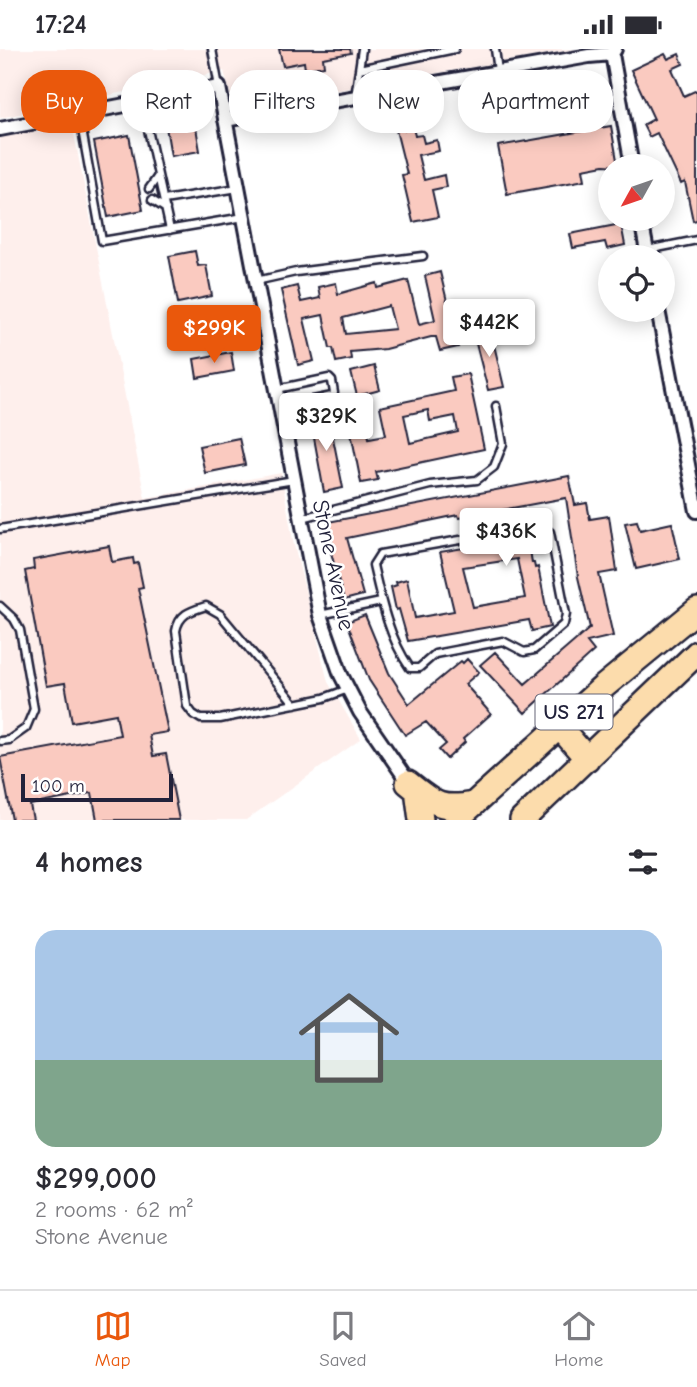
<!DOCTYPE html>
<meta charset="utf-8">
<style>
body{margin:0;font-family:"Comic Neue",sans-serif;background:#f2f2f3;color:#2b2b33;height:100vh;display:flex;flex-direction:column;font-size:26px;white-space:nowrap}
*{box-sizing:border-box;margin:0}
p{font-size:23px;color:#7c7c81}
.icon{flex:none;width:38px;height:38px;fill:none;stroke:currentColor;stroke-width:2;stroke-linecap:round;stroke-linejoin:round}
.map{position:relative;height:771px;overflow:hidden}
.panel{display:flex;flex-direction:column;background:#fff;flex:1}
.panel>*{flex:none}
.banner{position:absolute;left:21px;top:21px;width:656px;height:63px;display:flex;gap:14px}
.needle{width:46px;rotate:230deg}
.controls{position:absolute;left:598px;top:105px;display:grid;gap:14px}
.controls a{display:grid;place-items:center;width:77px;height:77px;border-radius:50%;background:#fff;box-shadow:0 4px 18px #0003;font-size:35px}
.scale{position:absolute;left:21px;bottom:18px;width:152px;box-sizing:border-box;padding-left:7px;border:4px solid #22223b;border-top:0;font-size:19px;line-height:24px;white-space:nowrap;color:#22223b;-webkit-text-stroke:5px #fff;paint-order:stroke}
.price{position:absolute;translate:-50% -60px;padding:0 16px;border-radius:7px;background:#fff;color:#222;font-size:23px;line-height:46px;filter:drop-shadow(0 2px 4px #0008)}
.price::after{content:'';position:absolute;left:50%;top:42px;width:21px;height:16px;margin-left:-10px;background:inherit;clip-path:polygon(0 0,100% 0,50% 100%)}
.price.active{background:#ea580c;color:#fff}
ul{padding:0;list-style:none}
li{display:grid;align-content:center;gap:14px;height:371px;padding:0 35px}
li span{display:grid;place-items:center;height:217px;border-radius:21px;color:#555}
li>.icon{margin-inline-start:auto}
span .icon{width:126px;height:126px;fill:#fffc;stroke-width:1}
li b{font-size:30px}
h2{display:flex;justify-content:space-between;align-items:center;height:84px;padding:0 35px;font-size:30px}
.pill{padding:0 24px;border-radius:28px;background:#fff;box-shadow:0 4px 18px #0003;font-size:24px;line-height:63px}
.pill.active{background:#ea580c;color:#fff}
.status{display:flex;justify-content:space-between;align-items:center;height:49px;padding:0 35px;background:#fff;direction:ltr}
.status svg{height:19px;fill:currentColor}
.menu{display:flex;justify-content:space-around;align-items:center;height:98px;border-top:2px solid #e1e1e2;background:#fff;font-size:19px;color:#7c7c81}
.menu a{display:grid;justify-items:center;gap:4px}
.menu .active{color:#ea580c}
.map>svg:first-child{display:block}
.built{fill:#feefec}
.building{fill:#facac0;stroke:#22223b;stroke-width:2;fill-rule:evenodd}
.lines{fill:none;stroke-linecap:round;stroke-linejoin:round}
.lane-casing{stroke:#22223b;stroke-width:11}
.street-casing{stroke:#22223b;stroke-width:18}
.highway-casing{stroke:#22223b;stroke-width:28}
.lane{stroke:#fff;stroke-width:6}
.street{stroke:#fff;stroke-width:12}
.highway{stroke:#fcdcac;stroke-width:23}
.labels{text-anchor:middle;stroke-width:5;stroke-linejoin:round;paint-order:stroke}
.shield{fill:#fff;stroke:#646476;stroke-width:2}
.shield-label{font-size:21px;font-weight:bold;fill:#22223b}
.street-label{font-size:23px;fill:#22223b;stroke:#fff}
</style>
<div class="status"><b>17:24</b><svg viewBox="0 0 49 12"><path d="M0 12V9h3v3zM5 12V6h3v6zM10 12V3h3v9zM15 12V0h3v12zM26 1h20v11H26zM47 4h2v5h-2z"/></svg></div>
<div class="map">
<svg width="697" height="771" viewBox="0 0 697 771">
<rect width="100%" height="100%" fill="#fff"/>
<filter id="ink" filterUnits="userSpaceOnUse"><feTurbulence type="fractalNoise" baseFrequency=".0143" numOctaves="2"/><feDisplacementMap in="SourceGraphic" scale="14" xChannelSelector="R" yChannelSelector="G"/><feConvolveMatrix kernelMatrix="1 2 1 2 8 2 1 2 1" color-interpolation-filters="sRGB"/></filter>
<g filter="url(#ink)">
<path class="built" d="M0,0H577L234,59L224,22L0,69Z
M72,75L145,449L281,424L293,492L328,633L361,690L246,771H0V89Z"/>
<path class="building" d="M279,0H350L351,4L323,9L324,17L305,20L304,13L283,17Z
M665,5L668,10L679,5L683,15L672,20L684,47L697,41V171L693,172L685,133L681,135L657,84L649,88L643,76L654,70L631,21Z
M193,61L200,102L171,107L164,66Z
M404,75L405,81L413,79L415,87L422,86L424,94L437,91L439,102L418,106L424,131L444,126L446,138L432,141L438,168L413,173L402,126L407,125L395,77Z
M611,77L618,117L604,116L583,120L585,131L507,145L498,97Z
M129,86L143,161L108,168L94,93Z
M621,175L625,196L607,200L605,193L573,199L570,185Z
M195,202L198,217L206,216L212,247L178,254L169,207Z
M440,223L458,298L440,302L436,288H431L385,300L350,303L351,310L336,313L333,299H330L323,266L304,270L314,312L298,316L281,241L297,237L301,253L320,249L318,238L336,234L338,245L377,234L378,239L408,231L419,275L435,271L425,227ZM389,257L395,280L346,285L343,269Z
M490,279L504,338L488,341L473,283Z
M231,303L234,322L197,329L194,310Z
M374,317L380,341L357,347L351,323Z
M468,325L484,400L376,423L378,431L361,434L346,358L362,355L369,389L386,386L380,358L454,342L451,328ZM428,361L430,372L455,367L458,383L410,394L404,366Z
M328,364L343,439L324,443L310,367Z
M239,389L245,416L205,424L199,397Z
M569,427L575,456L587,454L590,470L609,467L617,522L599,525L613,587L587,593L594,602L525,664L480,616L495,603L525,635L590,579L578,528L566,449L459,469L458,466L347,489L363,546L344,551L330,500L333,499L328,473Z
M637,472L640,481L672,474L680,510L636,520L625,474Z
M528,488L532,514H534L535,519L538,518L550,578L532,582L529,571L408,592L399,560L396,561L391,538L397,536L396,533L407,530L415,569L454,562L440,503ZM517,510L525,549L473,558L463,518Z
M109,497L112,513L133,509L134,515L138,514L143,538L138,539L168,683L149,686L153,707L166,705L179,771H97L92,744L30,756L33,771H12L0,708L120,686L116,665L72,673L65,634L46,637L25,522L34,520L33,511Z
M365,566L389,624L409,655L461,612L463,614L467,610L479,623L465,635L491,665L463,690L465,693L447,710L439,701L446,695L426,673L405,686L369,631L347,573Z"/>
<g class="lines">
<g class="lane-casing">
<path id="lane" d="M212,0L219,38
M495,0L498,22
M359,20L455,0
M355,48L362,0
M142,53L170,181
M79,64L102,192L244,168
M149,140L158,127
M152,151L166,160
M164,151L238,139
M647,201L697,191
M256,232L296,223L423,207
M277,340L329,329L332,332L334,344L332,347L280,358
M302,469L430,436L477,431L494,418L503,395L496,357
M540,477L550,483L566,565L564,575L534,601L524,603L503,592L435,605L419,619H410C389,589 381,551 373,516L380,505Z
M0,480L294,431
M0,557L14,570L20,581L34,660L26,679L9,691L0,692
M320,566L381,553
M295,655L220,565L206,557C190,562 179,565 176,582L187,657L193,665L201,670H220L324,649L348,640"/>
</g>
<g class="street-casing">
<path id="street" d="M615,0L612,5L632,117
M225,71L589,7L612,5
M0,80L219,38L320,566L341,626L360,663L411,737
M641,170L648,208
M658,261L697,462"/>
</g>
<g class="highway-casing">
<path id="highway" d="M559,677L587,710
M408,734C435,755 439,761 474,755
M418,748L421,771
M456,771L602,639L697,561
M522,771L697,604"/>
</g>
<use href="#lane" class="lane"/>
<use href="#street" class="street"/>
<use href="#highway" class="highway"/>
</g>
</g>
<g class="labels">
<rect class="shield" x="535.5" y="645.5" width="77" height="35" rx="5"/>
<g class="shield-label">
<text x="574" y="670">US 271</text>
</g>
<g class="street-label">
<text transform="translate(334 516) rotate(78)" y="8">Stone Avenue</text>
</g>
</g>
</svg>
<div class="controls">
<a><svg class="needle" viewBox="-14 -14 28 28"><path d="M0-13l5 13h-10z" fill="#e53935"/><path d="M0 13l5-13h-10z" fill="#7c7c81"/></svg></a>
<a><svg class="icon" aria-label="locate" viewBox="0 0 24 24"><circle cx="12" cy="12" r="6"/><path d="M12 2v4M12 18v4M2 12h4M18 12h4"/></svg></a>
</div>
<div class="scale">100 m</div>
<b class="price" style="left:489px;top:310px">$442K</b>
<b class="price active" style="left:214px;top:316px">$299K</b>
<b class="price" style="left:326px;top:404px">$329K</b>
<b class="price" style="left:506px;top:519px">$436K</b>
<div class="banner">
<a class="pill active">Buy</a>
<a class="pill">Rent</a>
<a class="pill">Filters</a>
<a class="pill">New</a>
<a class="pill">Apartment</a>
</div>
</div>
<section class="panel">
<h2>4 homes<svg class="icon" aria-label="filters" viewBox="0 0 24 24"><path d="M4 7h16M4 17h16"/><circle cx="9" cy="7" r="2"/><circle cx="15" cy="17" r="2"/></svg></h2>
<ul>
<li><span style="background:linear-gradient(#a9c7e8 60%,#7fa58c 0)"><svg class="icon" aria-label="home" viewBox="0 0 24 24"><path d="M3 11l9-7 9 7M6 9v11h12V9"/></svg></span><div><b>$299,000</b><p>2 rooms · 62 m²</p><p>Stone Avenue</p></div></li>
</ul>
</section>
<nav class="menu">
<a class="active"><svg class="icon" aria-label="map" viewBox="0 0 24 24"><path d="M3 6l6-2 6 2 6-2v14l-6 2-6-2-6 2zM9 4v14M15 6v14"/></svg>Map</a>
<a><svg class="icon" aria-label="saved" viewBox="0 0 24 24"><path d="M7 4h10v16l-5-4-5 4z"/></svg>Saved</a>
<a><svg class="icon" aria-label="home" viewBox="0 0 24 24"><path d="M3 11l9-7 9 7M6 9v11h12V9"/></svg>Home</a>
</nav>
